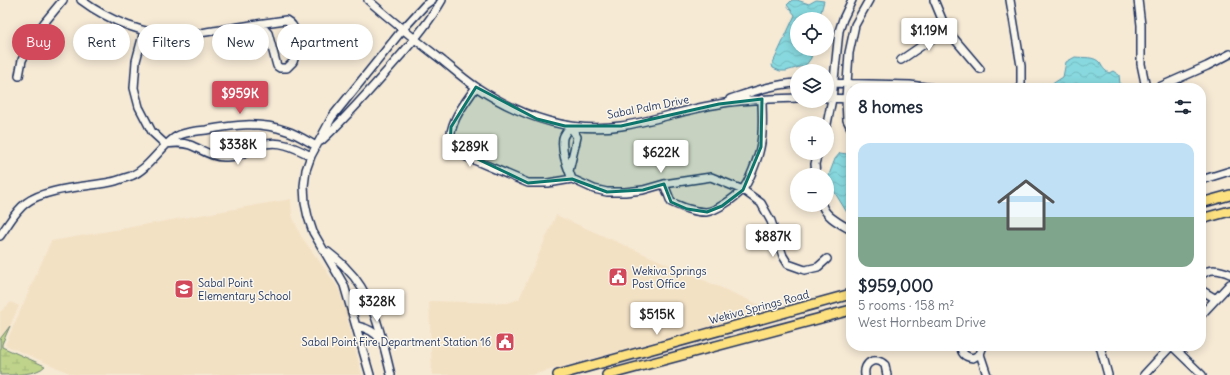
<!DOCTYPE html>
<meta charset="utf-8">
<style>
body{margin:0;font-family:Delius,sans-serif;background:#f2f2f3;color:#1f2937;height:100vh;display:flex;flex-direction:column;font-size:15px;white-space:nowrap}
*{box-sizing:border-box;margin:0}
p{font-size:13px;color:#747a83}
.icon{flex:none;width:22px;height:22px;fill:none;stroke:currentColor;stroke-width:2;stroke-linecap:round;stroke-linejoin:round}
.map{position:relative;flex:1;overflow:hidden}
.drawer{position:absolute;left:846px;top:83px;width:360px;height:268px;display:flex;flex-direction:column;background:#fff;border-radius:16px;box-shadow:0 2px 10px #0003}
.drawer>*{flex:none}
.hud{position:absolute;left:12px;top:24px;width:380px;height:36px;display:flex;gap:8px}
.tools{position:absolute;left:790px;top:12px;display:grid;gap:8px}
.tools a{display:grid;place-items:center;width:44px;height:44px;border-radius:50%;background:#fff;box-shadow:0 2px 10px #0003;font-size:20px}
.price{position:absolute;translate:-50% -34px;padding:0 9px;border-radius:4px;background:#fff;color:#222;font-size:13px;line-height:26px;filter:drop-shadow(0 1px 2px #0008)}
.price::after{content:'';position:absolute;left:50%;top:24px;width:12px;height:9px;margin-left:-6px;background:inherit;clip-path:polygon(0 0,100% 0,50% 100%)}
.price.selected{background:#d1495b;color:#fff}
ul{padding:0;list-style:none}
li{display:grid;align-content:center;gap:8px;height:212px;padding:0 12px}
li+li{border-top:1px solid #e0e1e3}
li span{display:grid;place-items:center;height:124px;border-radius:12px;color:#555}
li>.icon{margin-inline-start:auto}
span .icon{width:72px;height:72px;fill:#fffc;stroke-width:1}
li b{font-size:17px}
h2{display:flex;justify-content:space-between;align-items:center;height:48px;padding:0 12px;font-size:17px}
.pill{padding:0 14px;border-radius:18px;background:#fff;box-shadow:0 2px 10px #0003;font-size:14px;line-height:36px}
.pill.selected{background:#d1495b;color:#fff}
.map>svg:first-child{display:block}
.built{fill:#f3e1c4}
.wetland{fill:url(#wetland-marsh);stroke:#6d8274}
.water{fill:url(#water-waves);stroke:#5c95ab}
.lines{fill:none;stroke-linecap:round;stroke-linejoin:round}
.minor-casing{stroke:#1b2f5e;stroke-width:10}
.major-casing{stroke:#1b2f5e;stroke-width:12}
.minor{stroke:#fbf7ec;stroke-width:7}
.major{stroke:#fde080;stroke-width:9}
.marked{fill:#0f766e;fill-opacity:0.2;stroke:#0f766e;stroke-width:3;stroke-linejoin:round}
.labels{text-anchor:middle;stroke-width:3;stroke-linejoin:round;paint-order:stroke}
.street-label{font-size:11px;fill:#1b2f5e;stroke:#fbf7ec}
.poi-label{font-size:11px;fill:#1b2f5e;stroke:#fbf7ec;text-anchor:start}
</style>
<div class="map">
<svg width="1230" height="375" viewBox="0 0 1230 375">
<defs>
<pattern id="wetland-marsh" width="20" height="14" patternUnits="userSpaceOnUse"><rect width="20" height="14" fill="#bfd48a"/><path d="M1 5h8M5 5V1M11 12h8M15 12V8" fill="none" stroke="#a4b67a"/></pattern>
<pattern id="water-waves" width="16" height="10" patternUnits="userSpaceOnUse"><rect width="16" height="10" fill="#88d9df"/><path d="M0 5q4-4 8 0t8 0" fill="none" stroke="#75bbc2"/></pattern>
</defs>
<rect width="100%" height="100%" fill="#f6ead5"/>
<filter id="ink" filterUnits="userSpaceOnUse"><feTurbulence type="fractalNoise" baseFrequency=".025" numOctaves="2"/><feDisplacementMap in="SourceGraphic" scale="8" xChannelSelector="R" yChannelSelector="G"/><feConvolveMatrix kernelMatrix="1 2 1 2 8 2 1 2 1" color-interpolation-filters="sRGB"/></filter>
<g filter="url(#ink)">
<path class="built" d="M291,199L292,215L301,236L335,283L342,295L362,375H74L5,345L51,241Z
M556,215L772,310L532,375H432L429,301L507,303L519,299Z
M11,302L19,306L10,326L0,339V312Z"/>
<path class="wetland" d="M10,326L2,344V347L45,366C37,375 13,375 0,375V339Z"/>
<path class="water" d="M792,0H797L809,4L816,0L824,1L819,19H797V49H813L811,58L806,65L786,71H780L773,68L772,65L795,15L787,5Z
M1075,57C1083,58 1095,56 1100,63C1103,68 1104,70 1109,73L1113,71L1119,75L1120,84L1116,88H1050L1049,86L1063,77L1066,62Z
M840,153L847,154L851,157V219L827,180L835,159Z"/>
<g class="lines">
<g class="minor-casing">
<path id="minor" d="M81,0C109,21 145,35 180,36C191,36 203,32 213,31C238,27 262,23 286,20C301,28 295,45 294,59L293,62L287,68H280L277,66L268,33L260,24
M368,0C392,21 417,41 443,61C454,70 464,79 476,87C520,116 568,134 621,126C654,121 686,109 719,104C744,99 771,99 797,98
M934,0L946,29L980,69
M1010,0L1021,66V88
M1138,0L1141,25V64L1146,88
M144,31L136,61L134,88L139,107L152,132L165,144
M901,60L946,29
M19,76L22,60L34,38L44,23L63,0
M827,83L910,85L933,88
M476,87C463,106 449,121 450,146L467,157L528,183H548L572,179
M1157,88L1207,66L1230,54
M827,98L851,99
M730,99C752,92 774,84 797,83
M827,124L832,99L839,31L843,19L852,0
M851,128L847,120L846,99L849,53L855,25L869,0
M321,141C347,117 370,90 393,64C411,44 429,23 442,0
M165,144C174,143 181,142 190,145C201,149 211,157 224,157C238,158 247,151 259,146C278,139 294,147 311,156
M569,171L577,137L570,126C568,130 564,134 563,138C561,152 567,166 572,179
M816,175L815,164L818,153
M572,179L594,189L607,192H625L643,190L664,184L711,177L743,190L761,203L771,221L783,256L788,264L805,270L818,267L827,259
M1201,180L1230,171
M664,184L671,202C682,207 693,212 706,212C716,211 735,198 742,190C749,183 758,158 760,148C764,132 762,115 762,99
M822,205C826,217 841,224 851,230
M0,236C8,225 15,211 26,203C45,188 87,187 111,182C117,181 124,178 131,176C148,169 159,149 174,138C182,132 196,131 206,130C233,125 259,121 287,131C297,134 307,141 316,146
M328,252C334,257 341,262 346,268C374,295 382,339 391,375
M1201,276C1208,267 1221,270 1230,274
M1201,290L1216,299
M1201,315L1230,284
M357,326C367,328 374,331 380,339
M961,346C961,353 965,357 973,358L980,354L983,346
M1100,346L1108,375
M1172,346L1202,375
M980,354L987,375
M370,375L344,285L313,232L308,217L305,203L304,186L306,170L311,156L332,117L403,29L425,5L432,0
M865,375C863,362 876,356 885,365L887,375
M1144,375L1171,346"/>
</g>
<g class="major-casing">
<path id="major" d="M1201,203L1230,195
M1201,219L1230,211
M558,375L851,294
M607,375L851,310"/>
</g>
<use href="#minor" class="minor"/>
<use href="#major" class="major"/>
</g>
</g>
<path class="marked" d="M476,87L537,119L565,126H621L719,104L762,99L761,147L743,190L722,206L707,212L687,209L671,202L664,184L643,190L607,192L572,179L528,183L450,146L451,127Z"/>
<defs>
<g id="civic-square" transform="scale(1)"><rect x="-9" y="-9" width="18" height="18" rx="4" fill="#d1495b" stroke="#fbf7ec"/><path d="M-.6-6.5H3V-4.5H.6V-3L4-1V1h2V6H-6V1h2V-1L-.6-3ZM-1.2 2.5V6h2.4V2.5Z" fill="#fff"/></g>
<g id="school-square" transform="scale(1)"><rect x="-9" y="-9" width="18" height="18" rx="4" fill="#d1495b" stroke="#fbf7ec"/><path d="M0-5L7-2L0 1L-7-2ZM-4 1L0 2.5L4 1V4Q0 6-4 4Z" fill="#fff"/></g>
</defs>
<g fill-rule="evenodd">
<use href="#civic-square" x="618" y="277"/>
<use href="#school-square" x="184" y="289"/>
<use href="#civic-square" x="505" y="342"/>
</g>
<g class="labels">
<g class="street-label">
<text transform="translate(648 107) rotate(-11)" y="4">Sabal Palm Drive</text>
<text transform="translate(759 307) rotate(-15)" y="4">Wekiva Springs Road</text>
</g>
<g class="poi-label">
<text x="632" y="275">Wekiva Springs<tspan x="632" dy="13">Post Office</tspan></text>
<text x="198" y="287">Sabal Point<tspan x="198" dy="13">Elementary School</tspan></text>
<text x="491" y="346" text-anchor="end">Sabal Point Fire Department Station 16</text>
</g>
</g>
</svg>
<div class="tools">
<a><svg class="icon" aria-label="locate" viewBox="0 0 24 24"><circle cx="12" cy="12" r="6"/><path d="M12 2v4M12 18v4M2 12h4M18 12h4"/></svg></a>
<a><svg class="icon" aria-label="layers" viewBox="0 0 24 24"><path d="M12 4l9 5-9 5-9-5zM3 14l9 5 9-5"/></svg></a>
<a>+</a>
<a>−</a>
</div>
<b class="price" style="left:929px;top:52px">$1.19M</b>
<b class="price selected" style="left:240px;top:115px">$959K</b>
<b class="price" style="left:238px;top:166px">$338K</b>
<b class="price" style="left:470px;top:168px">$289K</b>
<b class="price" style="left:661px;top:174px">$622K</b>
<b class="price" style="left:773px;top:258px">$887K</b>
<b class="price" style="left:377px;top:323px">$328K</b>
<b class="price" style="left:657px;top:336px">$515K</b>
<div class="hud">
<a class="pill selected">Buy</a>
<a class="pill">Rent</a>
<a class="pill">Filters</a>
<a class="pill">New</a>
<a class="pill">Apartment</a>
</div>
<section class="drawer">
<h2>8 homes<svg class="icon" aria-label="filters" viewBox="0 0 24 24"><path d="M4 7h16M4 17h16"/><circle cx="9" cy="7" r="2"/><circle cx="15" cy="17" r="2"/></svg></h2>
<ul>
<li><span style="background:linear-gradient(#bfe0f5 60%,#7fa58c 0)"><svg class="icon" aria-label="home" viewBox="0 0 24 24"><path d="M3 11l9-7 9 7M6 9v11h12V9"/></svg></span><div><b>$959,000</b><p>5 rooms · 158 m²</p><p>West Hornbeam Drive</p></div></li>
</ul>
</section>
</div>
